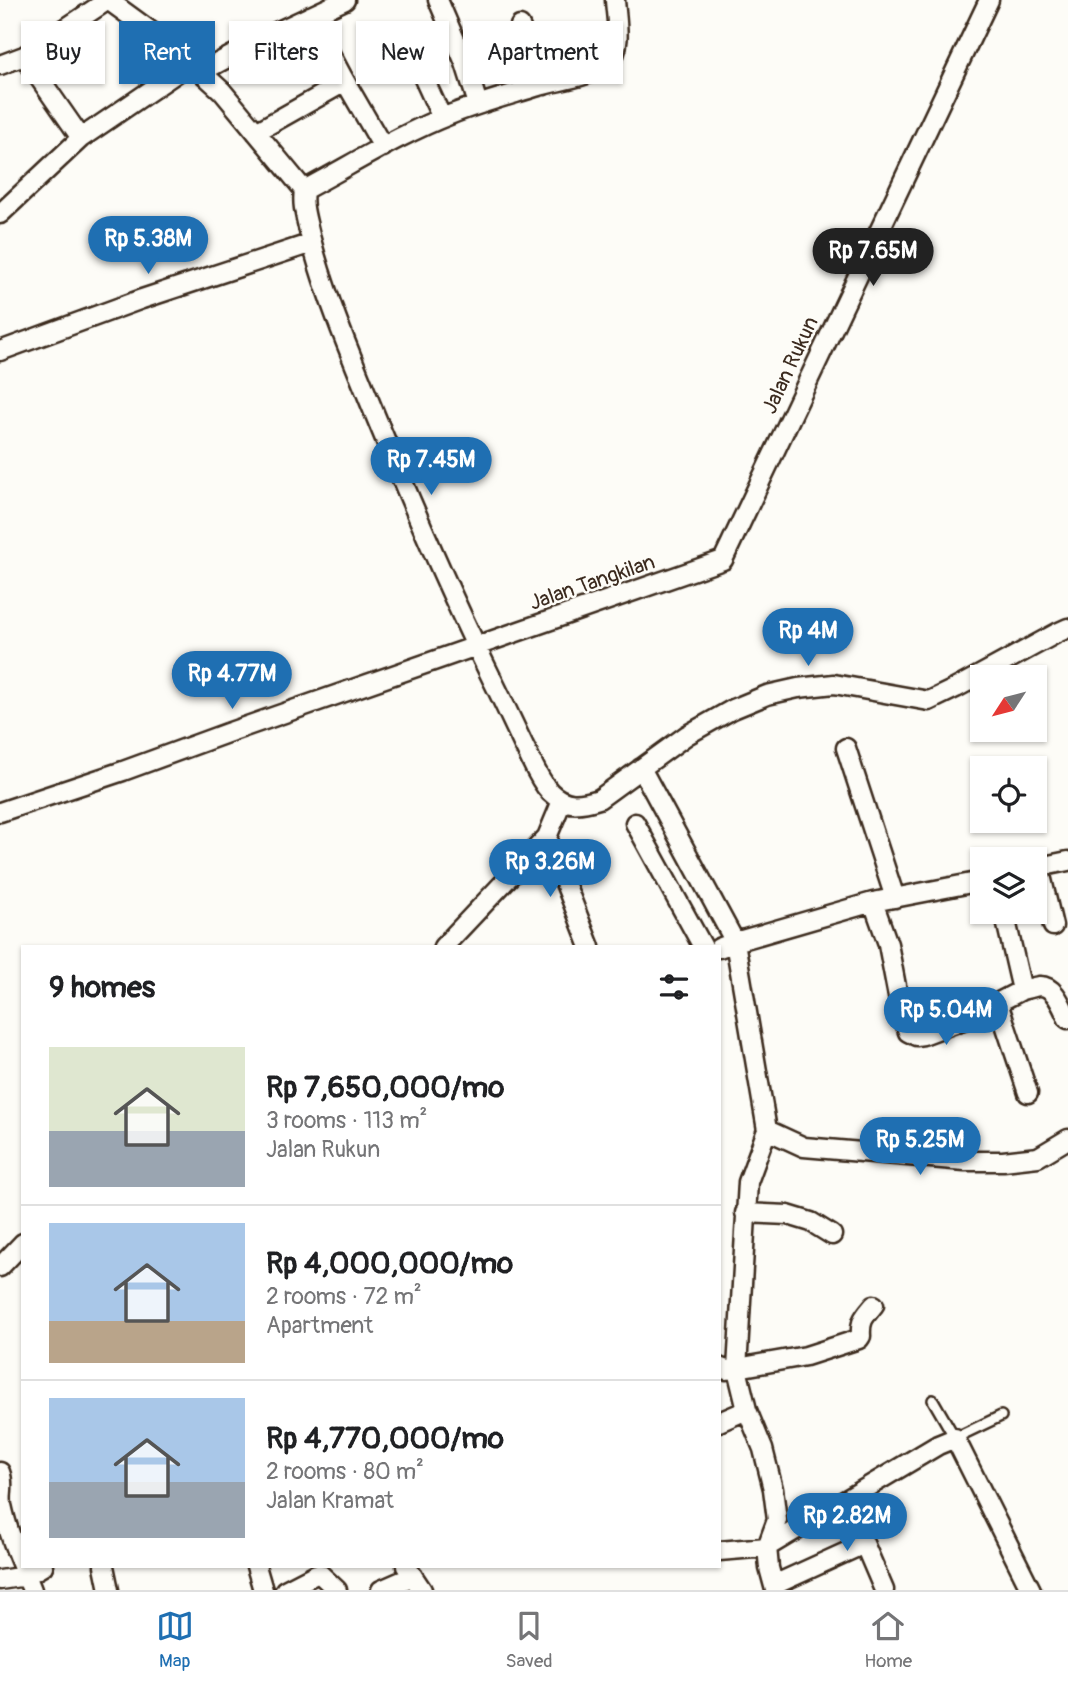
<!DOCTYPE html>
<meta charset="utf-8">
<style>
body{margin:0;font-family:Pangolin,sans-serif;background:#f2f2f2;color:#202124;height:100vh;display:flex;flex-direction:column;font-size:26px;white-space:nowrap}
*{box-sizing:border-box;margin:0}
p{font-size:23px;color:#757577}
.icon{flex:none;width:38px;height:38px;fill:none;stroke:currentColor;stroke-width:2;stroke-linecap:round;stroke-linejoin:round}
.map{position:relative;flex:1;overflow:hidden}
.details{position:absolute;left:21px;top:945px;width:700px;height:623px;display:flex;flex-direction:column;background:#fff;border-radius:0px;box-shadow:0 2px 5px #0004}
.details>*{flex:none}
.banner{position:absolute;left:21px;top:21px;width:700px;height:63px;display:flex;gap:14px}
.needle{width:46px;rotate:234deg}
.tools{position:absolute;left:970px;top:665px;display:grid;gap:14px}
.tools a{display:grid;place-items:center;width:77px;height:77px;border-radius:0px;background:#fff;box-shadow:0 2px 5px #0004;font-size:35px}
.price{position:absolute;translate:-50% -60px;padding:0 16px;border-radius:24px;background:#1f6fb2;color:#fff;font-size:23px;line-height:46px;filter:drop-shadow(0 2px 4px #0008)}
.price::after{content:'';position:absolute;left:50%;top:42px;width:21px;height:16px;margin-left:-10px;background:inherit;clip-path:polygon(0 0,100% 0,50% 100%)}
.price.current{background:#222;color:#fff}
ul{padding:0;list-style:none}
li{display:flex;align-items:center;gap:21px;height:175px;padding:0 28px}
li+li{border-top:2px solid #e0e0e0}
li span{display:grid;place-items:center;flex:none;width:196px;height:140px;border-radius:0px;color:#555}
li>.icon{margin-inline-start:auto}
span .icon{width:84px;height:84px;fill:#fffc;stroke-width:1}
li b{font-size:30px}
h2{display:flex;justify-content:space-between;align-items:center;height:84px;padding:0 28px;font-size:30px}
.pill{padding:0 24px;border-radius:0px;background:#fff;box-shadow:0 2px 5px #0004;font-size:24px;line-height:63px}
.pill.current{background:#1f6fb2;color:#fff}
.tab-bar{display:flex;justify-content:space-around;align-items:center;height:98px;border-top:2px solid #e0e0e0;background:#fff;font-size:19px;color:#757577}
.tab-bar a{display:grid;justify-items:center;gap:4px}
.tab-bar .current{color:#1f6fb2}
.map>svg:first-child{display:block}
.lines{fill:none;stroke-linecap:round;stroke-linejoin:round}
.lane-casing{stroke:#3b2a1e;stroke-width:14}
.street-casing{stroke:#3b2a1e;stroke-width:23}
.lane{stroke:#fdfcf7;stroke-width:9}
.street{stroke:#fdfcf7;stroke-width:18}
.labels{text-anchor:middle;stroke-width:5;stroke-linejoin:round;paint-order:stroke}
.street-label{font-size:21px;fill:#3b2a1e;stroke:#fdfcf7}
</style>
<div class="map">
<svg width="1068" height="1590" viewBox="0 0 1068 1590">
<rect width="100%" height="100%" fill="#fdfcf7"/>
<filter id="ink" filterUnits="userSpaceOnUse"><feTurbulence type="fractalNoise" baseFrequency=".0143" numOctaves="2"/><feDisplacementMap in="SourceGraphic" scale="14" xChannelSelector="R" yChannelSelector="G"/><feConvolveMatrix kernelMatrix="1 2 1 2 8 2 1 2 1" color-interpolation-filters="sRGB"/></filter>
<g filter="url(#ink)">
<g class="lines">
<g class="lane-casing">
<path id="lane" d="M933,1400L955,1438L1001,1416"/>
</g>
<g class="street-casing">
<path id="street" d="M108,0L178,51L222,91L304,190C302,204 305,214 308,227C317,266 331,305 346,343C391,456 438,569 492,679C503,701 513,723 524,746C532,761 538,779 550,792C565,807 580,805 599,799L687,735L733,709L767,695L798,688L834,684L929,701L956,688L1057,633L1068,628
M438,0L465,63L478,104
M520,26L544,85
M24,56L108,0
M0,65L24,56L81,138
M419,68L442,118
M201,72L270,35L345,0
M342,76L383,147
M256,132L336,87L342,81V76L310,16
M304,190C353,164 400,134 452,114C480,103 510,95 539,86C560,80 593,77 609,62C623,49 616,18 615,0
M0,214L81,138L191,63
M0,351L142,299L312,243
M846,748L895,898
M641,768L735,942L767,1130L748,1182L737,1369L747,1410L763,1449L773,1489L777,1520L767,1547L769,1568L775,1590
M0,812L123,771L227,733L723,560L989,0
M635,823L703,947
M547,837L590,947
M1039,867L1053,926
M1034,868L1068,861
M873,902L888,944L900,1007L908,1032L916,1036L923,1035L966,1019L1022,990L1004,912
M443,947L547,837L562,801
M719,948L735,942L873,902L982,881
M1022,990C1027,989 1033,987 1039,986C1055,985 1062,1007 1068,1019
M998,1003L1028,1093
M767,1130L804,1147L965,1161H1003L1038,1157L1068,1139
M745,1213L788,1215L811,1222L832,1235
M0,1267L23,1243
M719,1367L726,1370L806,1356L859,1339L861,1336C860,1320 864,1317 874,1305
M719,1422L747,1410
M0,1472C5,1485 0,1493 2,1505C8,1534 21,1563 32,1590
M846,1501L884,1590
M719,1551L767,1547L938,1445L955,1438L1031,1590
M104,1566L109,1590
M256,1566L263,1590
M406,1566L422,1590
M0,1580L26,1576L43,1566
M774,1585L864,1544
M285,1590L316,1574H320L337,1590
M381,1590L413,1576"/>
</g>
<use href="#lane" class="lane"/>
<use href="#street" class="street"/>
</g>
</g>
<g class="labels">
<g class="street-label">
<text transform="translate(790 365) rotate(-65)" y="7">Jalan Rukun</text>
<text transform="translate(592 582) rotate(-19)" y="7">Jalan Tangkilan</text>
</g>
</g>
</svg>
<div class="tools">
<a><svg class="needle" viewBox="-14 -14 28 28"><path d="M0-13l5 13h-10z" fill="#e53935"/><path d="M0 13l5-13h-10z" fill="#757577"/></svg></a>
<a><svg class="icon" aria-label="locate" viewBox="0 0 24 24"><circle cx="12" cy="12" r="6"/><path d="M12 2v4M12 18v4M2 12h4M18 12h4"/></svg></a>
<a><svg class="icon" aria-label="layers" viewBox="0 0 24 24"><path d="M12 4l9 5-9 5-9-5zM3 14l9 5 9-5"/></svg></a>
</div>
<b class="price" style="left:148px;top:276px">Rp 5.38M</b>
<b class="price current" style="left:873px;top:288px">Rp 7.65M</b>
<b class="price" style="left:431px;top:497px">Rp 7.45M</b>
<b class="price" style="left:808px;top:668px">Rp 4M</b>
<b class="price" style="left:232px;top:711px">Rp 4.77M</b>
<b class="price" style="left:550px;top:899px">Rp 3.26M</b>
<b class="price" style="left:946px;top:1047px">Rp 5.04M</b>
<b class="price" style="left:920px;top:1177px">Rp 5.25M</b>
<b class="price" style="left:847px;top:1553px">Rp 2.82M</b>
<div class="banner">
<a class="pill">Buy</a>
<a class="pill current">Rent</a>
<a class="pill">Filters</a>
<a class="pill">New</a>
<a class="pill">Apartment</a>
</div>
<section class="details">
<h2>9 homes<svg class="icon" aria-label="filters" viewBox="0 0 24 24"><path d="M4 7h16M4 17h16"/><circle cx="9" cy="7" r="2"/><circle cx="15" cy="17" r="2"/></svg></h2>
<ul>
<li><span style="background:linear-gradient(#dfe7d0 60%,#9aa5b1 0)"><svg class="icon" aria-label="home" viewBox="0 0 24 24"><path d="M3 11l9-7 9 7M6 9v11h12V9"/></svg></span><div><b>Rp 7,650,000/mo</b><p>3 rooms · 113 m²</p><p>Jalan Rukun</p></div></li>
<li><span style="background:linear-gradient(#a9c7e8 70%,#b9a48a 0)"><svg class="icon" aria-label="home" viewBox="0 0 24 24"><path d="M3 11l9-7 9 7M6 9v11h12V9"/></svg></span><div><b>Rp 4,000,000/mo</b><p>2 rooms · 72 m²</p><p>Apartment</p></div></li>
<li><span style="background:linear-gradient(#a9c7e8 60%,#9aa5b1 0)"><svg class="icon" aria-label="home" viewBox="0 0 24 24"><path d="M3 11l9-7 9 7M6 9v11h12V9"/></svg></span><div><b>Rp 4,770,000/mo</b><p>2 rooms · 80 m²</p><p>Jalan Kramat</p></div></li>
</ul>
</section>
</div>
<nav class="tab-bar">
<a class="current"><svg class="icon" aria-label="map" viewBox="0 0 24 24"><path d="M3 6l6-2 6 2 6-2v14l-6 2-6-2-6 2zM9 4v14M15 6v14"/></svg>Map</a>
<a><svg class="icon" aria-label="saved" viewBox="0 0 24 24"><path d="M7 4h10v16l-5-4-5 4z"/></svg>Saved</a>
<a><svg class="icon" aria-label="home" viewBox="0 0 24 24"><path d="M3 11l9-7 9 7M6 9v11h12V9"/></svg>Home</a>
</nav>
